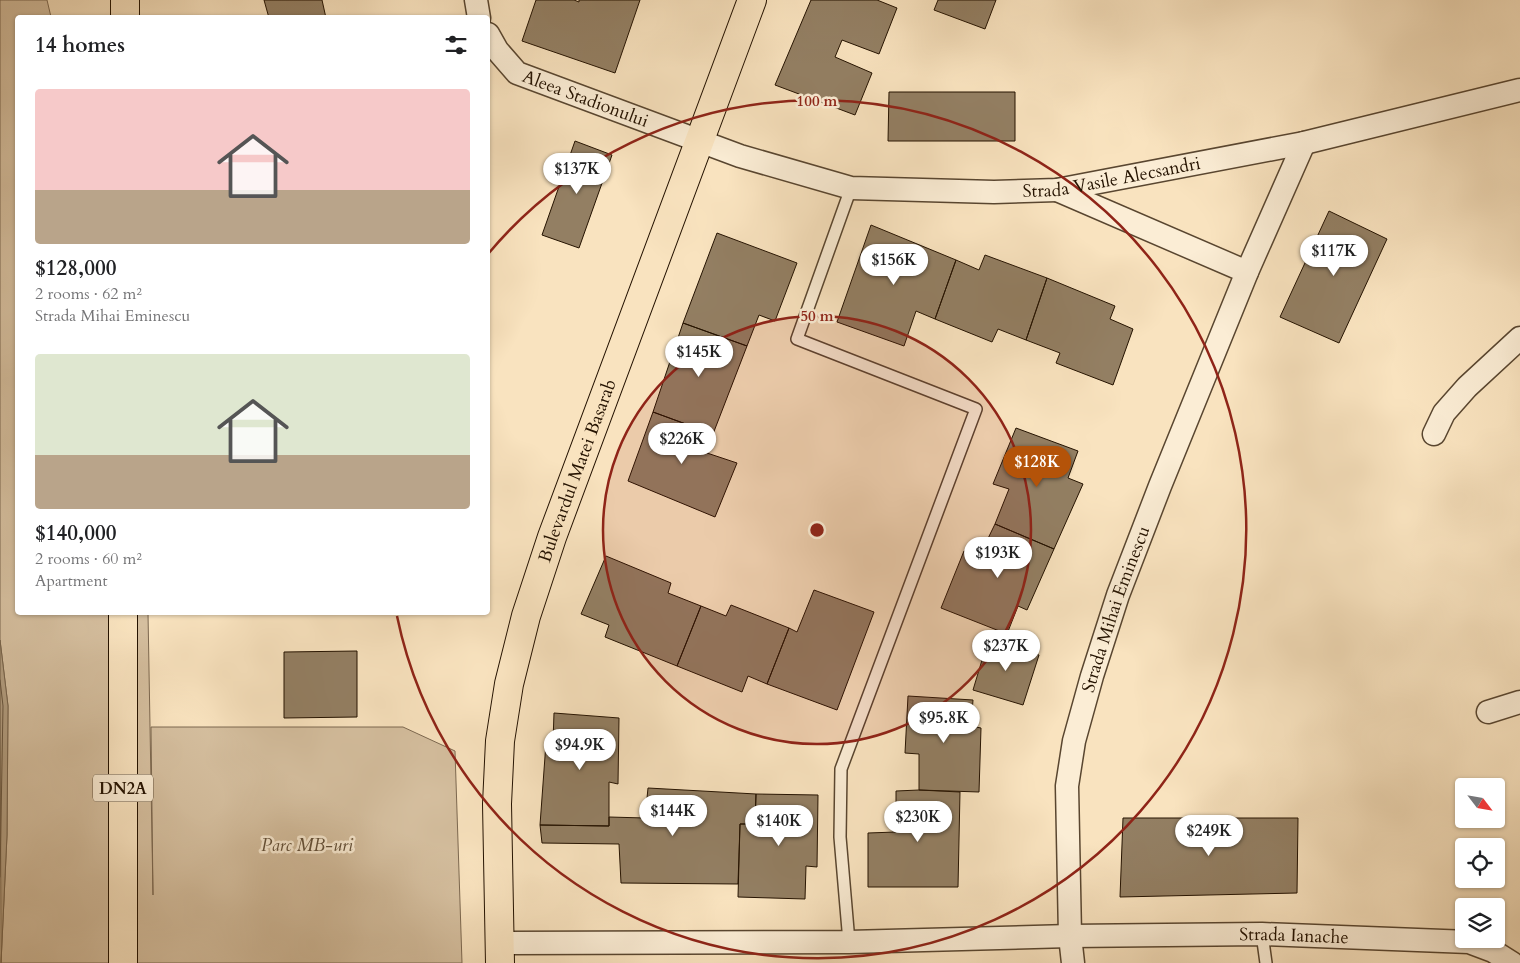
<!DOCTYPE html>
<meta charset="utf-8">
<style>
body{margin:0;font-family:Cardo,serif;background:#f6f6f6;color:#202124;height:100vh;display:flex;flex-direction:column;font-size:19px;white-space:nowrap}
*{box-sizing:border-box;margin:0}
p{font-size:16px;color:#757577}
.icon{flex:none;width:28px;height:28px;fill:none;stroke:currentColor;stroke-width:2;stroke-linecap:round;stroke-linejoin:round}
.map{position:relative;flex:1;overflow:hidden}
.panel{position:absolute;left:15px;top:15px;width:475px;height:600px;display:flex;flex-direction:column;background:#fff;border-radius:5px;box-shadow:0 1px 4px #0004}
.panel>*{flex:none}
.needle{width:32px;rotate:121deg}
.buttons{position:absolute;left:1455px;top:778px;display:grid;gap:10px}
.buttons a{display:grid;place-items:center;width:50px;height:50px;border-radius:5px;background:#fff;box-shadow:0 1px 4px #0004;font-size:25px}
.price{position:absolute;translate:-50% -42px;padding:0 11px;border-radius:18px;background:#fff;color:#222;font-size:16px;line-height:32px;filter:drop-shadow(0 1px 2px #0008)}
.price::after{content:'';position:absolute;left:50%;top:30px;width:15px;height:11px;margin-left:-8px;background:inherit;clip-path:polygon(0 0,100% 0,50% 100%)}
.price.current{background:#b45309;color:#fff}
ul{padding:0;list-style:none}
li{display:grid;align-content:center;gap:10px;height:265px;padding:0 20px}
li span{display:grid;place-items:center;height:155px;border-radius:5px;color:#555}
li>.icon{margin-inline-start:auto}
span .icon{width:90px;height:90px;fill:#fffc;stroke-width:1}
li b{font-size:21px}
h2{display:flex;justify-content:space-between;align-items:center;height:60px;padding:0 20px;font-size:21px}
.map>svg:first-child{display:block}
.green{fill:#d5bf9f;stroke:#7c6850}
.water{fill:#b19c7e;stroke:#79654c}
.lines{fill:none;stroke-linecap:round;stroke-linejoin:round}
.shore{stroke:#6a573f;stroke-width:1}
.building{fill:#937f63;stroke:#241200}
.lane-casing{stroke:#594630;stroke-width:14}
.street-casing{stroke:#594630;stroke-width:25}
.primary-casing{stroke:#241200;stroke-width:30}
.highway-casing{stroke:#241200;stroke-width:30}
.lane{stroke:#fbedd5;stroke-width:11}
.street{stroke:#fbedd5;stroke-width:22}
.primary{stroke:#f9e3bf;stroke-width:28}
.highway{stroke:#f9e3bf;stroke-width:28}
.ring{fill:none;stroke:#8f2418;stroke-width:2.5}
.labels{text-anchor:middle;stroke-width:5;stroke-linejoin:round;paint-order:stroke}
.shield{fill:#fbedd5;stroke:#645440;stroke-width:1}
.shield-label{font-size:16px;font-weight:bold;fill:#241200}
.street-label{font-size:18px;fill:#241200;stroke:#fbedd5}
.park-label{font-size:18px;font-style:italic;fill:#624f38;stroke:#fbedd5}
.centre{fill:#8f2418;stroke:#fbedd5;stroke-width:2.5}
.ring-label{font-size:15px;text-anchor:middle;font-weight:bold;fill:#8f2418;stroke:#fbedd5;stroke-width:5;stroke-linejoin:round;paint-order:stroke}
</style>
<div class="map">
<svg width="1520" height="963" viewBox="0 0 1520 963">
<rect width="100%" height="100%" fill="#f9e3bf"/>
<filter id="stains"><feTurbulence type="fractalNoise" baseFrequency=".004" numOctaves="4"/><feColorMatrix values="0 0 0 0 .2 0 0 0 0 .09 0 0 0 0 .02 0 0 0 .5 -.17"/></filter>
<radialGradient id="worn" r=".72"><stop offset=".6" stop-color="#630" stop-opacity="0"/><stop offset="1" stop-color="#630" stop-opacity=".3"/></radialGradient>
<path class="green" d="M0,0H47L51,17L18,18V612L148,613L153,895L151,727H403L455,751L462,963H1L7,835L8,706L0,640Z"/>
<path class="water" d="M0,640L8,706L7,835L1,963Z"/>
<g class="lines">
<path class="shore" d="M0,680L3,706L0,877"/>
</g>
<path class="building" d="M264,0H322L326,18H269Z
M536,0H574L579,2V0H640L615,73L522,41Z
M811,0H877L897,8L879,54L842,40L835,57L872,73L855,115L775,85Z
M938,0H996L985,29L934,10Z
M889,92H1015V141H888Z
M575,141L612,155L579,248L542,235Z
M1329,211L1387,239L1339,343L1280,317Z
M871,225L956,260L935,319L916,311L904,346L837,322Z
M717,233L797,263L775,321L759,315L747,346L683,323Z
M985,255L1047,278L1026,340L998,329L992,342L935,319L956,260L979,270Z
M1047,278L1115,306L1110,319L1133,329L1113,385L1056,363L1060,353L1026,340Z
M683,323L747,346L713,434L653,412Z
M653,412L713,434L707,453L737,463L715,517L628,481Z
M1016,428L1078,451L1068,478L1083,484L1054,549L995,524L1009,489L993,484Z
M995,524L1054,549L1027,610L1018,606L1007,634L941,608L964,551L980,555Z
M606,556L671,583L668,593L701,606L677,666L605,637L609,625L581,614Z
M814,590L874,612L837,710L767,684L789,628L797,632Z
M731,605L789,628L767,684L748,676L742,692L677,666L701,606L726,616Z
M289,612H353V614H289Z
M988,640L1039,655L1023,705L973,690Z
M357,651V717L284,718V652Z
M908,696L973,700L971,726L981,728L979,792L919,790V754L905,753Z
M554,713L619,718L618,784L609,782V826L540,825L546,743L553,742Z
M648,788L756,794L755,824H740L738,884L621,883L619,844L542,843L540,825L609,826V817L645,818Z
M919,790L960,792L958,887H868V833L896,832V791Z
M756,794L818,795L817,867L806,866L805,899L738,897L740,824H755Z
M1123,818H1298L1297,893L1120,897Z"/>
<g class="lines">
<g class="lane-casing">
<path id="lane" d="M1262,934L1266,963
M849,942L840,837L841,769L976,409L797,339L851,188"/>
</g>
<g class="street-casing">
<g id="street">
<path d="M476,0L479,18"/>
<path id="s1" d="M488,34L497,50L517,73L740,156L851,188L994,192L1057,190L1304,143L1520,90"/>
<path d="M1057,190L1247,272"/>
<path d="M1434,434L1444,413L1467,387L1520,338"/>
<path d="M1488,712L1520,702"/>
<path id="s2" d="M498,943L849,942L1070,936L1262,934L1469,942L1493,951L1512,963"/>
<path id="s3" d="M1073,963L1070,936L1067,786L1074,741L1092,676L1118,595L1160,486L1247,272L1304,143"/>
</g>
</g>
<g class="primary-casing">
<g id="primary">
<path id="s4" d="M500,963L497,804L500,741L509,684L526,616L552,537L752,0"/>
</g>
</g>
<g class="highway-casing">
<path id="highway" d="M125,18V0
M123,963V612"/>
</g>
<use href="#lane" class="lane"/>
<use href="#street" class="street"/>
<use href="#primary" class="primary"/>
<use href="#highway" class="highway"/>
</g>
<circle cx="817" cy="530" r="214" fill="#8f2418" fill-opacity=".12"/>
<g class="ring">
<circle cx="817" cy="530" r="214"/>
<path d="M488 254A429 429 0 1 1 397 616"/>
</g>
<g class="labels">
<rect class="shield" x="93" y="774.5" width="60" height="27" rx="4"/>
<g class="shield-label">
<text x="123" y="794">DN2A</text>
</g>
<g class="street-label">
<text dy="6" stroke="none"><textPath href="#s1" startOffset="122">Aleea Stadionului</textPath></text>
<text dy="6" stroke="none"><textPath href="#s1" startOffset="664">Strada Vasile Alecsandri</textPath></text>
<text dy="6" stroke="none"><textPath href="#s4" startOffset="504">Bulevardul Matei Basarab</textPath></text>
<text dy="6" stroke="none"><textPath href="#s3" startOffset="361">Strada Mihai Eminescu</textPath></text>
<text dy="6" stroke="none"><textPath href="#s2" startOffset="796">Strada Ianache</textPath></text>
</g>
<g class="park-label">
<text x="307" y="851">Parc MB-uri</text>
</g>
</g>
<circle cx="817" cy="530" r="8" class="centre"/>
<g class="ring-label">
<text x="817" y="106">100 m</text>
<text x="817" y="321">50 m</text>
</g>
<rect width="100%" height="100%" filter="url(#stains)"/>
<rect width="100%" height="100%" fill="url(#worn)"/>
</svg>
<div class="buttons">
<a><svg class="needle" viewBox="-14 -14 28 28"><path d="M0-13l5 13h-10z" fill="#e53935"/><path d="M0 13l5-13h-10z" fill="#757577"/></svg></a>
<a><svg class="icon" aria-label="locate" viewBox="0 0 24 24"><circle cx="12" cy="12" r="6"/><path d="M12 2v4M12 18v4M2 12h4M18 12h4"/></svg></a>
<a><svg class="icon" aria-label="layers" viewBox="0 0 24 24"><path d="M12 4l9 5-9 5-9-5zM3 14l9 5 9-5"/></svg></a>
</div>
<b class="price" style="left:577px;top:195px">$137K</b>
<b class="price" style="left:1334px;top:277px">$117K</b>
<b class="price" style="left:894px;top:286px">$156K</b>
<b class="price" style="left:699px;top:378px">$145K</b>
<b class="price" style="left:682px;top:465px">$226K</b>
<b class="price current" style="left:1037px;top:488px">$128K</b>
<b class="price" style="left:998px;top:579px">$193K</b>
<b class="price" style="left:1006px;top:672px">$237K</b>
<b class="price" style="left:944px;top:744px">$95.8K</b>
<b class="price" style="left:580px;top:771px">$94.9K</b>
<b class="price" style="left:673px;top:837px">$144K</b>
<b class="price" style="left:918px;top:843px">$230K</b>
<b class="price" style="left:779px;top:847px">$140K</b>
<b class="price" style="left:1209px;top:857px">$249K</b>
<section class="panel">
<h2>14 homes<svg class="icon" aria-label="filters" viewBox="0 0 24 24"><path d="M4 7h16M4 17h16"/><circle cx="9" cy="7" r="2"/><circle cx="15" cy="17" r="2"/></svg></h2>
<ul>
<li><span style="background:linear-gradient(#f6c9c9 65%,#b9a48a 0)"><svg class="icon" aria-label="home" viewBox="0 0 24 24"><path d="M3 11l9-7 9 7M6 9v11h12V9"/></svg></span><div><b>$128,000</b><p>2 rooms · 62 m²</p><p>Strada Mihai Eminescu</p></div></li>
<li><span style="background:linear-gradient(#dfe7d0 65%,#b9a48a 0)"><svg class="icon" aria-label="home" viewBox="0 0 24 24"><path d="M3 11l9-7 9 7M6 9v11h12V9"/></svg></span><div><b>$140,000</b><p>2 rooms · 60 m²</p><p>Apartment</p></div></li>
</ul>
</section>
</div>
